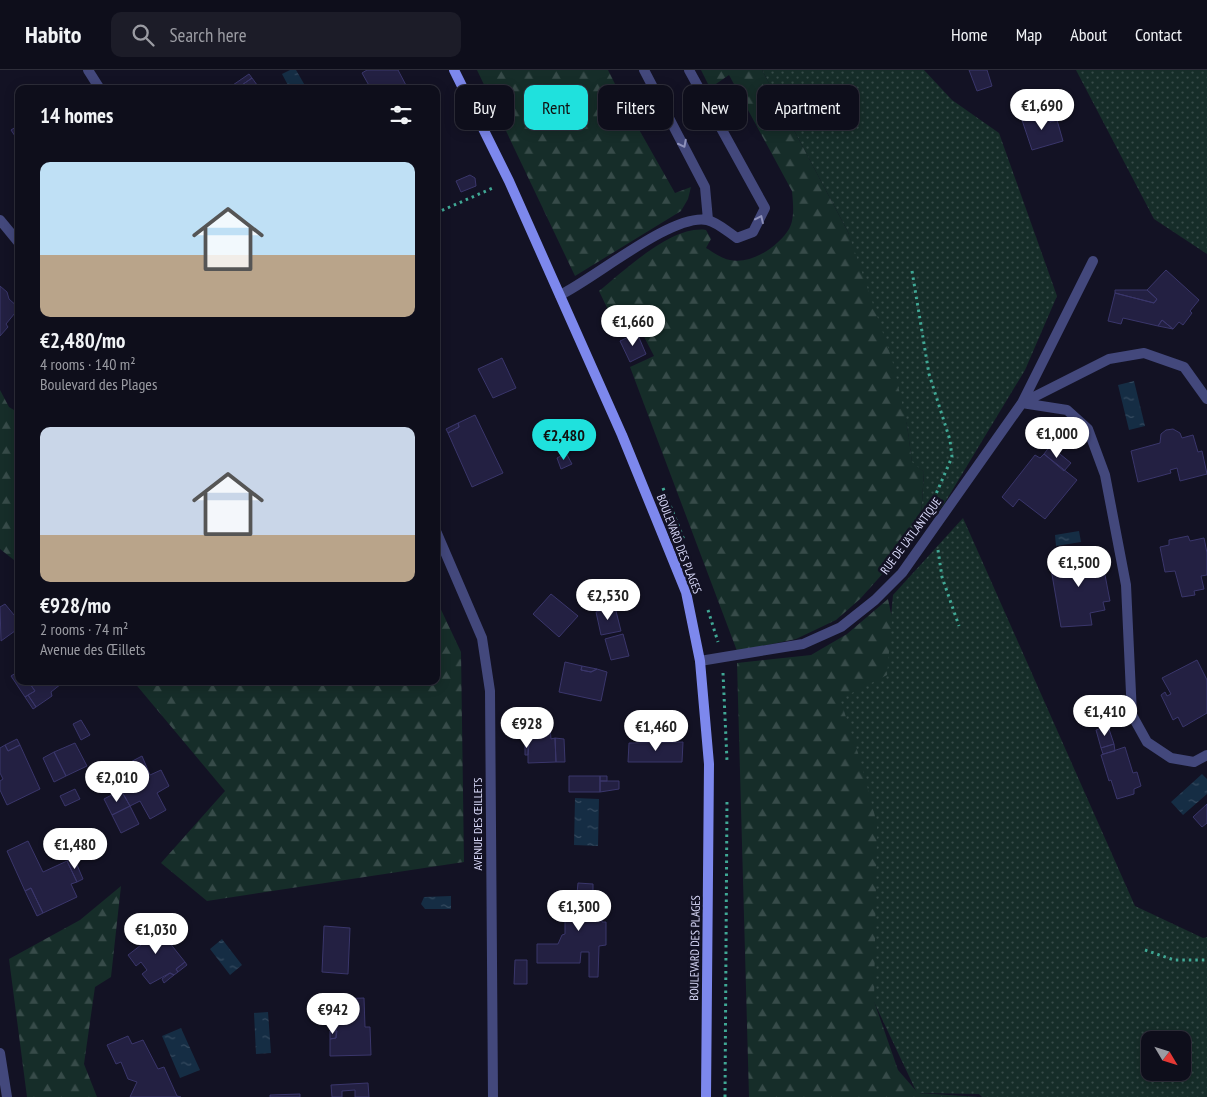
<!DOCTYPE html>
<meta charset="utf-8">
<style>
body{margin:0;font-family:"PT Sans Narrow",sans-serif;background:#1c1c28;color:#f1f3f6;height:100vh;display:flex;flex-direction:column;font-size:19px;white-space:nowrap}
*{box-sizing:border-box;margin:0}
p{font-size:16px;color:#9b9ca3}
.icon{flex:none;width:28px;height:28px;fill:none;stroke:currentColor;stroke-width:2;stroke-linecap:round;stroke-linejoin:round}
.map{position:relative;flex:1;overflow:hidden}
.panel{position:absolute;left:15px;top:15px;width:425px;height:600px;display:flex;flex-direction:column;background:#0e0e1b;border-radius:10px;box-shadow:0 2px 12px #0003,0 0 0 1px #2e2e3a}
.panel>*{flex:none}
.top-card{position:absolute;left:455px;top:15px;width:475px;height:45px;display:flex;gap:10px}
.needle{width:32px;rotate:128deg}
.controls{position:absolute;left:1141px;top:961px;display:grid;gap:10px}
.controls a{display:grid;place-items:center;width:50px;height:50px;border-radius:10px;background:#0e0e1b;box-shadow:0 2px 12px #0003,0 0 0 1px #2e2e3a;font-size:25px}
.price{position:absolute;translate:-50% -42px;padding:0 11px;border-radius:18px;background:#fff;color:#222;font-size:16px;line-height:32px;filter:drop-shadow(0 1px 2px #0008)}
.price::after{content:'';position:absolute;left:50%;top:30px;width:15px;height:11px;margin-left:-8px;background:inherit;clip-path:polygon(0 0,100% 0,50% 100%)}
.price.active{background:#1fe1dd;color:#111}
ul{padding:0;list-style:none}
li{display:grid;align-content:center;gap:10px;height:265px;padding:0 25px}
li span{display:grid;place-items:center;height:155px;border-radius:10px;color:#555}
li>.icon{margin-inline-start:auto}
span .icon{width:90px;height:90px;fill:#fffc;stroke-width:1}
li b{font-size:21px}
h2{display:flex;justify-content:space-between;align-items:center;height:60px;padding:0 25px;font-size:21px}
.pill{padding:0 18px;border-radius:10px;background:#0e0e1b;box-shadow:0 2px 12px #0003,0 0 0 1px #2e2e3a;font-size:18px;line-height:45px}
.pill.active{background:#1fe1dd;color:#111}
header{display:flex;align-items:center;gap:30px;box-sizing:border-box;height:70px;padding:0 25px;background:#0e0e1b;border-bottom:1px solid #2e2e3a}
header strong{font-size:24px}
nav{display:flex;gap:28px;margin-inline-start:auto;font-size:18px}
.search{width:350px;height:45px;background:#1c1c28;display:flex;align-items:center;gap:12px;box-sizing:border-box;padding:0 18px;border-radius:10px;color:#9b9ca3;font-size:19px}
.map>svg:first-child{display:block}
.grass{fill:url(#grass-dots);fill-rule:evenodd}
.forest{fill:url(#forest-firs)}
.water{fill:url(#water-ripples)}
.building{fill:#232042;stroke:#3a366b}
.lines{fill:none;stroke-linecap:round;stroke-linejoin:round}
.path{stroke:#40a895;stroke-width:3;stroke-dasharray:2.5 4;stroke-linecap:butt}
.lane{stroke:#43487c;stroke-width:10}
.street{stroke:#43487c;stroke-width:10}
.secondary{stroke:#7d88ed;stroke-width:10}
.oneway{stroke:#8e91bb}
.labels{text-anchor:middle;stroke-width:5;stroke-linejoin:round;paint-order:stroke}
.street-label{font-size:12px;fill:#dadafa;stroke:#131224}
</style>
<header>
<strong>Habito</strong>
<div class="search"><svg class="icon" aria-label="search" viewBox="0 0 24 24"><circle cx="10" cy="10" r="6"/><path d="M15 15l6 6"/></svg>Search here</div>
<nav><a>Home</a><a>Map</a><a>About</a><a>Contact</a></nav>
</header>
<div class="map">
<svg width="1207" height="1027" viewBox="0 0 1207 1027">
<defs>
<pattern id="grass-dots" width="8" height="8" patternUnits="userSpaceOnUse" patternTransform="scale(1.25)"><rect width="8" height="8" fill="#162d29"/><path d="M2 2h.1M6 6h.1" fill="none" stroke="#374b49" stroke-width="1.8" stroke-linecap="round"/></pattern>
<pattern id="forest-firs" width="22" height="20" patternUnits="userSpaceOnUse" patternTransform="scale(1.25)"><rect width="22" height="20" fill="#162d29"/><path d="M5 1l3.5 6h-7zM16 11l3.5 6h-7z" fill="#374b49"/></pattern>
<pattern id="water-ripples" width="26" height="14" patternUnits="userSpaceOnUse" patternTransform="scale(1.25)"><rect width="26" height="14" fill="#152d44"/><path d="M2 4q2-2 4 0t4 0M15 11q2-2 4 0t4 0" fill="none" stroke="#364b60"/></pattern>
</defs>
<rect width="100%" height="100%" fill="#131224"/>
<path class="grass" d="M762,0H924L952,30L999,63L1057,226L1025,300L944,434L920,463L924,402L912,393L907,355L848,162Z
M1076,0H1207V184L1154,149Z
M963,448L1135,836L1203,868L1207,867V1027H982L979,1024L917,1023L874,932V756L839,629L888,579L893,525ZM1150,970H1182V1002H1150Z"/>
<path class="forest" d="M477,0H608L627,38L644,28L653,45L637,56L675,123L691,117L688,129L681,141L575,206Z
M701,0H762L848,162L892,289L907,355L912,392L924,402L920,462L860,529L836,550L796,569L737,581L630,297L654,286L640,259L621,267L599,221C625,200 672,155 706,160L711,169L706,178C713,182 722,189 730,190C751,195 779,176 789,159C795,149 793,132 792,121L729,5L710,18Z
M0,320L9,337L19,343V494L0,479Z
M436,529L461,582L464,792L207,831L161,793L225,721L133,611H436Z
M888,529L892,548L887,605L840,629L860,689L877,754L874,931L898,1000L918,1023L980,1027H749L737,593L811,585L847,564Z
M121,816L111,907L95,917L84,994L97,1027H27L9,889L80,850Z"/>
<path class="water" d="M290,0H296L307,19H290L282,4Z
M1134,311L1145,356L1129,360L1118,315Z
M1079,461L1081,472L1056,476L1055,465Z
M1202,704L1207,709V724L1183,745L1171,732Z
M575,728L599,729L598,776L574,775Z
M451,826V839H425L421,834L424,827Z
M222,869L242,895L230,905L210,879Z
M268,942L271,983L256,984L254,943Z
M181,958L200,1000L180,1008L162,966Z"/>
<path class="building" d="M367,0H398L408,19H371L362,3Z
M969,0H987L992,16L977,21Z
M249,4L252,8L236,19H231L230,17Z
M252,8L260,19H236Z
M1052,38L1053,41L1047,43L1046,40Z
M1046,40L1047,43L1022,50L1021,46Z
M1053,41L1057,50L1050,52L1047,43Z
M1047,43L1050,52L1057,50L1063,71L1032,80L1022,50Z
M19,55V72L11,60Z
M470,105L475,108L476,116L461,122L456,111Z
M1166,200L1199,230L1190,241L1192,243L1183,255L1179,252L1173,259L1162,250L1158,256L1123,248L1121,254L1108,251L1115,223L1154,233L1157,229L1147,220Z
M0,216L7,222L9,229L19,238L6,254L8,257L0,266Z
M1115,220H1147L1157,229L1154,233L1115,223Z
M1162,250L1173,259L1158,256Z
M637,263L646,284L630,292L620,271Z
M502,288L516,318L493,328L478,299Z
M475,345L503,403L472,417L448,363L459,357L458,353Z
M458,353L459,357L448,363L446,359Z
M1173,359L1180,363L1182,368L1193,365L1198,382L1202,381L1207,404L1180,411L1177,398L1170,400L1171,403L1138,412L1131,381L1160,373L1161,364L1166,360Z
M1050,376L1071,393L1064,401L1044,384Z
M566,383L572,394L561,399L557,388Z
M1044,384L1077,410L1045,449L1019,429L1013,437L1002,427L1035,385L1040,388Z
M1188,466L1190,471L1204,468L1207,483V505L1201,506L1204,519L1194,521L1195,525L1182,527L1175,501L1165,502L1160,477L1169,475V470Z
M1071,484L1072,489L1101,484L1110,531L1103,532L1105,540L1090,543L1092,555L1061,557L1049,487Z
M551,524L578,546L559,567L533,544Z
M5,534L19,551V558L1,571L0,537Z
M615,537L621,561L601,565L596,542Z
M623,564L629,586L611,590L605,569Z
M1197,590L1207,610V643L1183,657L1178,647L1173,650L1161,625L1165,622L1167,626L1171,624L1162,608Z
M565,592L582,596L581,600L591,602L597,599L607,602L601,631L559,622Z
M582,596L597,599L591,602L581,600Z
M19,601V611H28L35,621L25,627L11,606Z
M28,611H59L61,614L51,622L52,626L36,637L28,625L35,621Z
M28,625L36,637L33,639L25,627Z
M81,650L90,665L81,670L73,654Z
M1108,656L1114,674L1101,678L1096,660Z
M550,657L551,669L555,668L556,692L528,693V658Z
M555,668L564,669L565,692H556Z
M17,669L20,675L8,681L5,675Z
M683,672L682,692H628L629,673Z
M75,673L87,696L66,706L54,682Z
M525,674L529,675L528,685H525Z
M1114,674L1115,681L1103,684L1101,678Z
M5,675L8,681L20,675L40,719L7,735L0,720V711L3,709L0,703V678Z
M1125,677L1133,703L1137,702L1141,716L1134,719V724L1117,729L1111,710L1109,711L1101,685Z
M54,682L66,706L54,712L43,688Z
M142,686L150,705L161,700L169,716L157,723L166,740L150,749L140,731L130,736L121,720L132,715L121,697Z
M569,706H600V722H569Z
M600,706H607V711H600Z
M600,711H619V719L600,722Z
M75,719L80,729L65,736L60,726Z
M121,720L130,736L112,745L104,729Z
M1207,734V753L1202,757L1193,747Z
M130,736L139,754L121,763L112,745Z
M28,771L43,802L67,791L77,812L71,814L77,827L43,843L31,818L25,821L7,781Z
M74,788L83,809L77,812L67,791Z
M578,813L593,814V824H602V852H606V875L599,876L598,907H589V882H581L580,893H537V874H558L562,865L565,864V838L570,837V824H577Z
M31,818L43,843L37,846L25,821Z
M324,856L350,858L348,904L322,902Z
M148,857L151,861L157,857L185,892L176,899L178,902L174,905L170,903L150,914L142,904L147,900L141,892L136,896L128,885L141,875L135,868Z
M515,890H527V914H514Z
M185,892L187,895L178,902L176,899Z
M170,903L174,905L164,913L162,909Z
M364,928L365,957H370L371,985L330,986V969L336,968V929Z
M330,961H337L336,968L330,969Z
M128,966L132,974L143,970L158,999L164,997L177,1026L181,1027H130L137,1012L128,1009L121,992L116,994L107,975Z
M368,1013L369,1027H355V1020L342,1021V1027H332L331,1015Z
M300,1024V1027H270V1025Z"/>
<g class="lines">
<path class="path" d="M436,143L495,117
M912,201L929,304L950,370L952,387L936,424
M663,418L684,470
M938,480L942,507L959,556
M708,540L718,572
M723,603L727,691
M1145,880L1174,890H1207
M725,1027L727,728"/>
<path class="lane" d="M644,0L705,117L708,150
M560,225C594,209 672,143 707,150C717,152 728,162 737,168L753,162L765,138L689,0"/>
<path class="street" d="M88,0L100,19
M0,150L19,173
M1022,333L1067,340L1088,359L1105,405L1126,515L1132,645L1147,672L1171,688L1194,692L1207,685
M1022,333L1109,289L1144,283L1184,297L1207,329
M436,461L482,568L490,621L493,1027
M700,591L803,574L841,557L875,530L902,503L1022,333L1093,191
M0,983L7,1027"/>
<path class="secondary" d="M454,0L509,111L622,365L686,522L700,591L709,694L706,1027"/>
</g>
<defs><path id="oneway-chevron" d="M-2-3.5L2.5 0L-2 3.5" fill="none" stroke-width="1.6" stroke-linecap="round" stroke-linejoin="round" transform="scale(1.25)"/></defs>
<g class="oneway">
<use href="#oneway-chevron" transform="translate(683 74) rotate(63)"/>
<use href="#oneway-chevron" transform="translate(760 149) rotate(-65)"/>
</g>
<g class="labels">
<g class="street-label">
<text transform="translate(911 466) rotate(-53)" y="4">RUE DE L'ATLANTIQUE</text>
<text transform="translate(679 474) rotate(69)" y="4">BOULEVARD DES PLAGES</text>
<text transform="translate(478 754) rotate(-90)" y="4">AVENUE DES ŒILLETS</text>
<text transform="translate(695 878) rotate(-89)" y="4">BOULEVARD DES PLAGES</text>
</g>
</g>
</svg>
<div class="controls">
<a><svg class="needle" viewBox="-14 -14 28 28"><path d="M0-13l5 13h-10z" fill="#e53935"/><path d="M0 13l5-13h-10z" fill="#9b9ca3"/></svg></a>
</div>
<b class="price" style="left:1042px;top:61px">€1,690</b>
<b class="price" style="left:633px;top:277px">€1,660</b>
<b class="price" style="left:1057px;top:389px">€1,000</b>
<b class="price active" style="left:564px;top:391px">€2,480</b>
<b class="price" style="left:1079px;top:518px">€1,500</b>
<b class="price" style="left:608px;top:551px">€2,530</b>
<b class="price" style="left:1105px;top:667px">€1,410</b>
<b class="price" style="left:527px;top:679px">€928</b>
<b class="price" style="left:656px;top:682px">€1,460</b>
<b class="price" style="left:117px;top:733px">€2,010</b>
<b class="price" style="left:75px;top:800px">€1,480</b>
<b class="price" style="left:579px;top:862px">€1,300</b>
<b class="price" style="left:156px;top:885px">€1,030</b>
<b class="price" style="left:333px;top:965px">€942</b>
<div class="top-card">
<a class="pill">Buy</a>
<a class="pill active">Rent</a>
<a class="pill">Filters</a>
<a class="pill">New</a>
<a class="pill">Apartment</a>
</div>
<section class="panel">
<h2>14 homes<svg class="icon" aria-label="filters" viewBox="0 0 24 24"><path d="M4 7h16M4 17h16"/><circle cx="9" cy="7" r="2"/><circle cx="15" cy="17" r="2"/></svg></h2>
<ul>
<li><span style="background:linear-gradient(#bfe0f5 60%,#b9a48a 0)"><svg class="icon" aria-label="home" viewBox="0 0 24 24"><path d="M3 11l9-7 9 7M6 9v11h12V9"/></svg></span><div><b>€2,480/mo</b><p>4 rooms · 140 m²</p><p>Boulevard des Plages</p></div></li>
<li><span style="background:linear-gradient(#c9d6e8 70%,#b9a48a 0)"><svg class="icon" aria-label="home" viewBox="0 0 24 24"><path d="M3 11l9-7 9 7M6 9v11h12V9"/></svg></span><div><b>€928/mo</b><p>2 rooms · 74 m²</p><p>Avenue des Œillets</p></div></li>
</ul>
</section>
</div>
